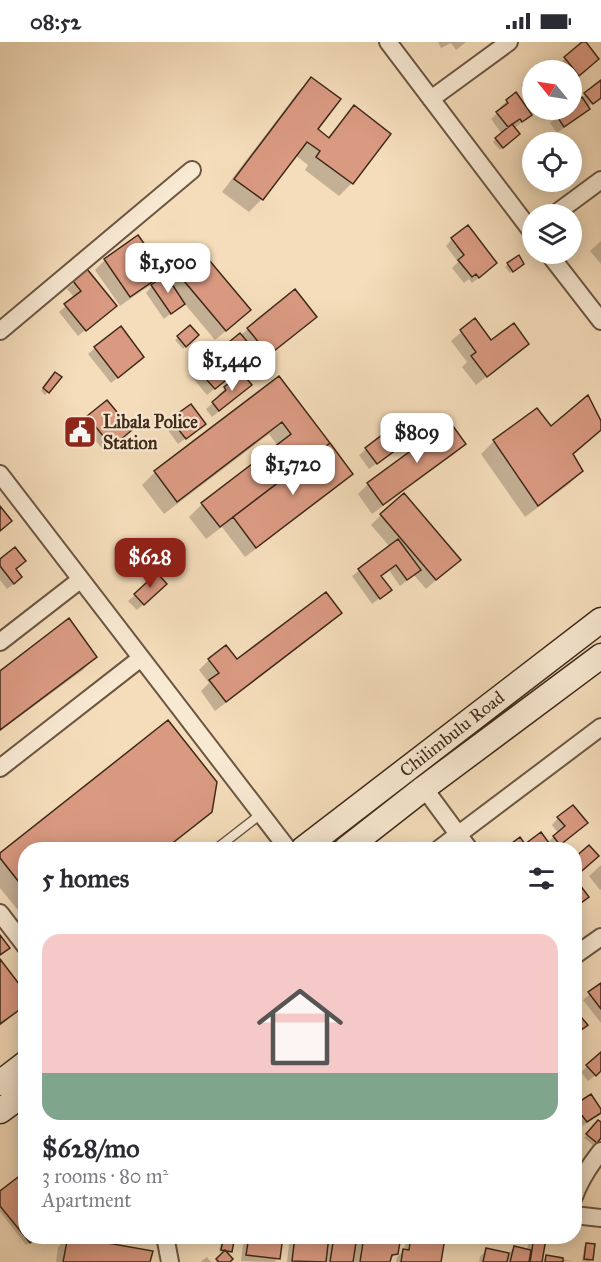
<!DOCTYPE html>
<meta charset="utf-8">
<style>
body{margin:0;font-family:"IM FELL Great Primer",serif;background:#f7f7f7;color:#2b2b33;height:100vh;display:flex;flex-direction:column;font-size:22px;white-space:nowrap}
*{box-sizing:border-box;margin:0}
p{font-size:20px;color:#7c7c81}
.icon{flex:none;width:33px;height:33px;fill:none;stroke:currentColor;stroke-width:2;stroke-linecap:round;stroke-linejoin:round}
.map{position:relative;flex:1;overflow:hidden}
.panel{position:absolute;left:18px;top:800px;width:564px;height:402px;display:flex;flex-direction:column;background:#fff;border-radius:24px;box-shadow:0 3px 15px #0003}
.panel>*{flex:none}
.needle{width:39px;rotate:300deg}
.fabs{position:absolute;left:522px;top:18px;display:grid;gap:12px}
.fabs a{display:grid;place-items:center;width:60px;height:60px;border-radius:50%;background:#fff;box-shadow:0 3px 15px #0003;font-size:30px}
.price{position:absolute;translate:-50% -51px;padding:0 14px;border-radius:12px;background:#fff;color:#222;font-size:20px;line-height:39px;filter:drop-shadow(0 2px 3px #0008)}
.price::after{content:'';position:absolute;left:50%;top:36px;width:18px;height:14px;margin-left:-9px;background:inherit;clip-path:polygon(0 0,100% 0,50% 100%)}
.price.active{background:#8f2418;color:#fff}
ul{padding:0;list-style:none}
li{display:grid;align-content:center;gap:12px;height:318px;padding:0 24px}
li+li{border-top:2px solid #e1e1e2}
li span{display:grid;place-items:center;height:186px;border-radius:18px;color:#555}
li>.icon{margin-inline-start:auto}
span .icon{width:108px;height:108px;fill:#fffc;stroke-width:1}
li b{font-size:26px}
h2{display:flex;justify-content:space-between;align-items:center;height:72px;padding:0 24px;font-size:26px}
.status{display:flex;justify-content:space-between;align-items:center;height:42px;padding:0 30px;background:#fff;direction:ltr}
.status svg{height:16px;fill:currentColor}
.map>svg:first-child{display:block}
.shadow{fill:#0003}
.building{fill:#da9a82;stroke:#3f2919;stroke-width:1.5}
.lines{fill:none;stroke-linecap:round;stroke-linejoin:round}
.lane-casing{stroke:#6c5642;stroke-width:11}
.street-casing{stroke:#6c5642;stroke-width:20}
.secondary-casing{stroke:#3f2919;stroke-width:27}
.lane{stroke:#f8e9d3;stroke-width:8}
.street{stroke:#f8e9d3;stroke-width:16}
.secondary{stroke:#f8e9d3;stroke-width:24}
.labels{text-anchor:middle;stroke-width:4.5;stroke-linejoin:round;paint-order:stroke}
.poi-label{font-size:18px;font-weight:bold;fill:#3f2919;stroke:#f8e9d3;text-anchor:start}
.street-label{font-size:18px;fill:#3f2919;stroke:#f8e9d3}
</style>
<div class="status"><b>08:52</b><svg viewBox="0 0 49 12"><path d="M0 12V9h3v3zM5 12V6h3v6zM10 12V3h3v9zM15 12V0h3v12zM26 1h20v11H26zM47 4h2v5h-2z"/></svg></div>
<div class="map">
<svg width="601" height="1220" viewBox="0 0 601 1220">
<rect width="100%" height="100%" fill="#f5ddbb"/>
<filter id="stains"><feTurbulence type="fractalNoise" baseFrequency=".00333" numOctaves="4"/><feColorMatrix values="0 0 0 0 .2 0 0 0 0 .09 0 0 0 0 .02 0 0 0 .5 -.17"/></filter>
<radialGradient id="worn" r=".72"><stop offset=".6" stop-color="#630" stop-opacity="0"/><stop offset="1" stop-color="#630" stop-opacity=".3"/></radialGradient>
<path class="shadow" d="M438,0H466L456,8L451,1L441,6Z
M565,16L591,23L572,40V28H563L559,23Z
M545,23L549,28H538Z
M532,32V58L521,43Z
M311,37L315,88L327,96L354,65L352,141L339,154L305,128L308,123L295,113L262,157L249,170L222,150L298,50Z
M601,40V55L587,65L588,67L582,73L557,91L550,81L567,68H572V64Z
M507,59L530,73L514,87L516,95L500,108L493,100L502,92L491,77L502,67L500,65Z
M551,95L555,100H544Z
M532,121V131L528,126Z
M572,121L579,130L572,137Z
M539,140H560L547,150Z
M452,197L489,228L472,241L469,237L464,241L452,226L458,220L446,204Z
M601,199V222L590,209Z
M204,214L239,278L215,298L184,261L164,277L146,251L152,244L171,243Z
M105,218L163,231L153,241L120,264L95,228Z
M508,222L520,224L510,231L505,225Z
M87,230L108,270L78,294L59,270L75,256L67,247Z
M315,274L258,322L255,318L241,330L223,308L248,287Z
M474,279L491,300L527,302L476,343L462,325L467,320L451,299Z
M190,285L197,293L183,307L175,298Z
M95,306L136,321L111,341L88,312Z
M199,329L221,341L207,353L192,335Z
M242,333L243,350L212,375L206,367L220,355L218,353L225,347Z
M52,334L48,350L45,353L41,349Z
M278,336L351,432L341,442L245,515L222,485L206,497L189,475L202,462L278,404L269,392L164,472L142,443L155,430Z
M88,376L123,395L105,410L82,382Z
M171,378L197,388L178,402L165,384Z
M601,382V386L572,413L582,429L569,442L525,475L481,412L494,399Z
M407,399L369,427L359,413L366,407Z
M464,402L454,412L372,472L358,452L368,442Z
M381,473L449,527L426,547L414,533L400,544L389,528L380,535L390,548L372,562L352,534L390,505L371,483Z
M0,519L15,528L14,542L7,547L0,538Z
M159,549L137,568L128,559L135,553Z
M340,571L330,581L215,669L201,649L209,641L199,628L209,618L237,619Z
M95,615L83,628L0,689V631Z
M168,680L210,769L166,807H26V878L0,846V813Z
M558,776L579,788L554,807L550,805L548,807H507L547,801L558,791L552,783Z
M601,823V847L600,848L589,834Z
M0,919L26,962L0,984Z
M601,943V981L583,958Z
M601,1012V1029L588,1039L581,1030Z
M591,1054L601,1070L580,1086L574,1080V1065Z
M596,1082H601V1094L593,1103L584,1096Z
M574,1098L580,1105L574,1110Z
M0,1151L26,1194H38L26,1203L0,1170Z
M222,1194H233L231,1210L228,1213V1220H215L224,1211L219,1209Z
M244,1194H281L278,1216L274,1220L241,1219Z
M290,1194H356L355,1197L359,1194H399L396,1211L389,1220H287Z
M410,1194L443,1197L439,1220H396L397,1215L404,1208L406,1198Z
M68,1195L149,1220H56L58,1205Z
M535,1196L541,1220H479L480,1215L486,1208L508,1212L514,1206L527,1209L528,1203Z
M586,1202L592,1217L589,1220L582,1219L584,1205Z
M207,1215L211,1220H201L203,1218Z
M546,1215L574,1219L541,1220Z"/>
<path class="building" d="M582,0H586L599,17L579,34L564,15Z
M311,35L341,57L318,87L329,96L354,63L391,92L353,142L316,115L320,109L307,100L263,158L234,137Z
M601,38V56L593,62L584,51Z
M516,50L532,73L522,80L520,77L508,85L496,70L508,61L506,58Z
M582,55L590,67L564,85L556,73L564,68H572V62Z
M512,82L520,92L503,106L495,96Z
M468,183L497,221L479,236L476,232L472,235L458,218L464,213L451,196Z
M138,193L165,231L130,255L104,217Z
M204,212L251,268L226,289L179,233Z
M519,213L524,222L513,230L507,221Z
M87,227L117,264L86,289L64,262L81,249L73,239Z
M166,233L185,262L171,272L151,243Z
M295,247L317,275L269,313L247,286Z
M475,276L491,298L514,281L529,302L487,335L471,314L476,310L460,288Z
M190,283L199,293L186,305L177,294Z
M121,284L144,315L118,336L94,305Z
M240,291L260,315L249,324L229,300Z
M213,315L230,335L215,347L198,328Z
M55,330L62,335L49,351L43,346Z
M242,331L252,343L219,369L212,360L226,348L224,345Z
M279,334L330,401L220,485L201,461L291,392L282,380L177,460L154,429Z
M588,353L601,379V388L573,412L583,429L538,464L493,398L537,366L551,384Z
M107,358L132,388L112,405L87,374Z
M191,362L206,382L186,397L170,377Z
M404,376L416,393L377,422L365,406Z
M450,380L466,402L383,463L367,441Z
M330,401L353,432L256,506L233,475Z
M404,451L461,518L436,538L380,472Z
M0,464L12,479L0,489Z
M398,497L421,528L407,538L396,523L381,534L392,548L380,557L358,527Z
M15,505L26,519L16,527L22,535L14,542L0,524V517Z
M157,531L167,542L144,563L134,552Z
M326,550L342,571L226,660L209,638L219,631L208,617L226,603L237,617Z
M69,576L97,615L0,688V629Z
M168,678L217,740L212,770L165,807H26V849L0,816V811Z
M573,763L588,781L560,803L553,794L565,784L557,775Z
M541,790L552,805L549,807H504L520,795L525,802Z
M589,803L599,814L575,835L574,816Z
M577,839L589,855L574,866V840Z
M0,893L10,906L0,913Z
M0,917L26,951V963L0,982Z
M601,941V967L588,950Z
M574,967L588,983L574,993Z
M601,1010V1029L596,1034L586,1023Z
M591,1052L601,1067V1071L587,1080L574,1063Z
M598,1078L601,1080V1096L597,1101L586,1092Z
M26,1129V1194H39L30,1201L0,1164V1149Z
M68,1194L153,1209L150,1220H63Z
M224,1194H235L232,1210L221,1208Z
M249,1194H283L280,1217L246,1213Z
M295,1194H329L326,1220L292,1219Z
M334,1194H357L353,1220H330Z
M364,1194H401L398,1212L392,1213L390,1220H360Z
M411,1194L445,1196L441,1220H401L403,1207L409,1208Z
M534,1195L546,1197L542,1220H530Z
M586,1201L595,1202L593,1218L584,1217Z
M514,1204L531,1208L529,1220H510Z
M486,1206L509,1211L507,1220H483Z
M225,1208L233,1217L230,1220H219L216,1217Z
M546,1213L563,1216V1220H545Z"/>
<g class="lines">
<g class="lane-casing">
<path id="lane" d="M216,807L261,772"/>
</g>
<g class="street-casing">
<path id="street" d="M388,0L532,190
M431,57L509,0
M555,172L601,138
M549,212L601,279
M0,289L192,128
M0,432L288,807
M0,600L80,538
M0,726L141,616
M424,746L469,807
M439,807L601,685
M0,871L26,905
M574,914L601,895
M574,1155C580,1138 590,1123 601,1109
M574,1173L601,1176
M165,1194L170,1220"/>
</g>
<g class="secondary-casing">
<path id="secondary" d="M303,807L601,578
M346,807L424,746L601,614
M0,1041L26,1021
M0,1069L26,1050"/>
</g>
<use href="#lane" class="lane"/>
<use href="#street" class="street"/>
<use href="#secondary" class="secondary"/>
</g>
<defs>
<g id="civic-square" transform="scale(1.725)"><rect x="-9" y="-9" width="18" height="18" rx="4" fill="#8f2418" stroke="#f8e9d3"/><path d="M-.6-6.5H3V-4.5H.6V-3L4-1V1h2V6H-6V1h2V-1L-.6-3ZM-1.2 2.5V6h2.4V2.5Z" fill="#fff"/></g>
</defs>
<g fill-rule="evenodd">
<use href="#civic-square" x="80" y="390"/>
</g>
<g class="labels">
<g class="poi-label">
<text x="103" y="386">Libala Police<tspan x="103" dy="21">Station</tspan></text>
</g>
<g class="street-label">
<text transform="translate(452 692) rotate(-38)" y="6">Chilimbulu Road</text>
</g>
</g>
<rect width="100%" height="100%" filter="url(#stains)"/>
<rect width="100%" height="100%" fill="url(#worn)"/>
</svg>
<div class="fabs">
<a><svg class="needle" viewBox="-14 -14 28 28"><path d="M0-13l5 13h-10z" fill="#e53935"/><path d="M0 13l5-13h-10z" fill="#7c7c81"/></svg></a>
<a><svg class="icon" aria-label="locate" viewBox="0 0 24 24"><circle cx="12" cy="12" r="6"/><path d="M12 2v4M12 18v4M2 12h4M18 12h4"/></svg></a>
<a><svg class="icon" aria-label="layers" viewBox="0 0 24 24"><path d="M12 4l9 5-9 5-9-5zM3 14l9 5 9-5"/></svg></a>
</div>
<b class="price" style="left:168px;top:252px">$1,500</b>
<b class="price" style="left:232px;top:350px">$1,440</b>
<b class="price" style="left:417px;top:422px">$809</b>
<b class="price" style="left:293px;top:454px">$1,720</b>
<b class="price active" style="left:150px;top:547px">$628</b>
<section class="panel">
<h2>5 homes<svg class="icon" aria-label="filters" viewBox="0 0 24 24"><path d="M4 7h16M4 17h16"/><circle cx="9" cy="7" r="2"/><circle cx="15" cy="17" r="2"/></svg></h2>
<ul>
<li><span style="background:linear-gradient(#f6c9c9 75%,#7fa58c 0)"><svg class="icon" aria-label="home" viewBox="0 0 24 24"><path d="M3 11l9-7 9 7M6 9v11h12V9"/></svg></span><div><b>$628/mo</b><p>3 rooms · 80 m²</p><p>Apartment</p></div></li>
</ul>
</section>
</div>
